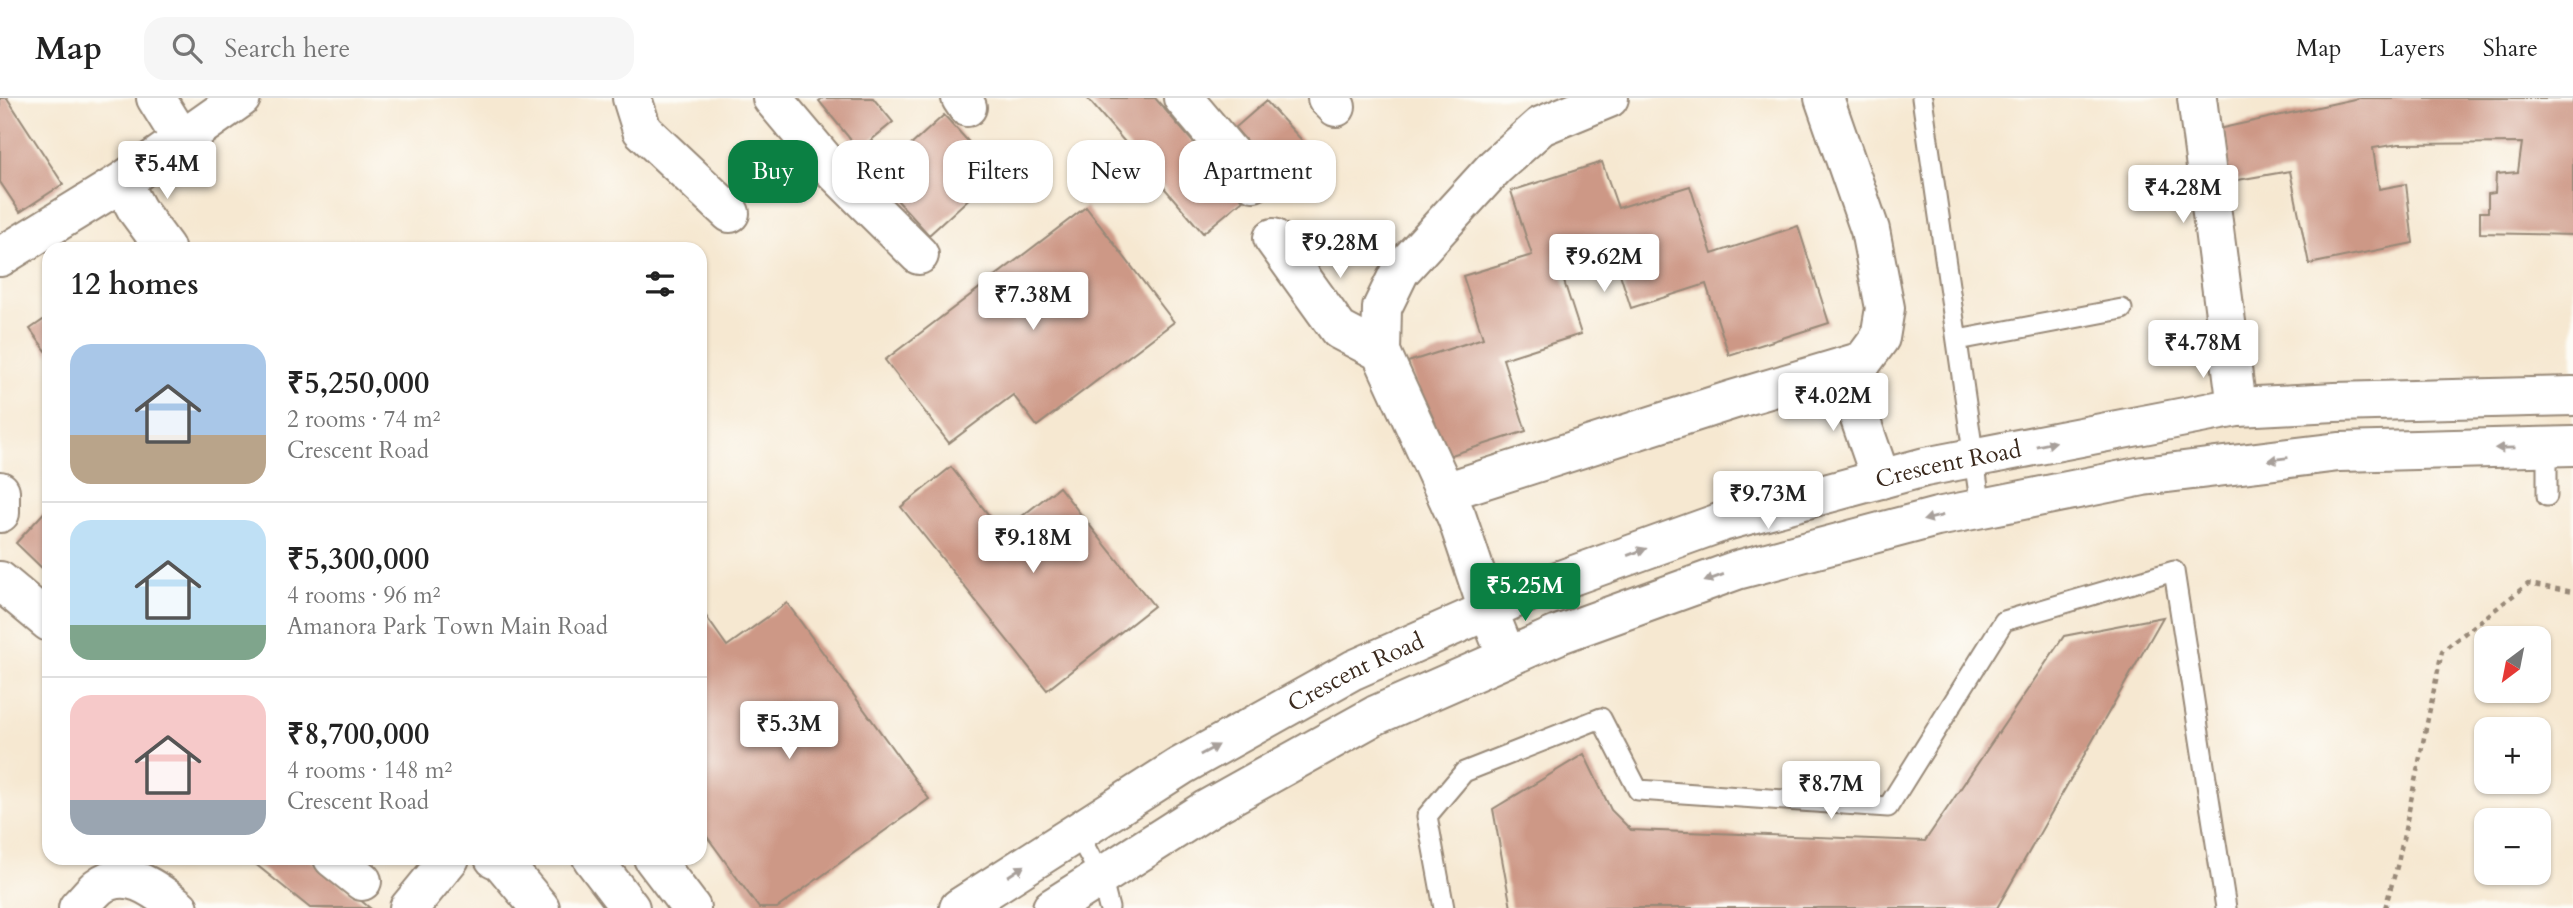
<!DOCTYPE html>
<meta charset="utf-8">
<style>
body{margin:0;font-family:Cardo,serif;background:#f6f6f6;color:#222;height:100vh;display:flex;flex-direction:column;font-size:26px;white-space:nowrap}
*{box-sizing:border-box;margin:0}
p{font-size:23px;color:#767676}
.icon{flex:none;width:38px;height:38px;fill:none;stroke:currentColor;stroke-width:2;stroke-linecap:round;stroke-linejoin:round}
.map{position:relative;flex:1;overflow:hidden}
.drawer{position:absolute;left:42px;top:144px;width:665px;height:623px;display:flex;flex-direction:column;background:#fff;border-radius:21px;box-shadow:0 2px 5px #0004}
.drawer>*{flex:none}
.banner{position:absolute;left:728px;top:42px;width:665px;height:63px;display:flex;gap:14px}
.needle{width:46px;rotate:212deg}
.buttons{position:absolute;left:2474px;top:528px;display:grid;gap:14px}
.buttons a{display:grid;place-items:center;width:77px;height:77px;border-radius:14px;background:#fff;box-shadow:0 2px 5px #0004;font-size:35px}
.price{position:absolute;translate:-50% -60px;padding:0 16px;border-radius:7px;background:#fff;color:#222;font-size:23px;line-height:46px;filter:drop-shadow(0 2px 4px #0008)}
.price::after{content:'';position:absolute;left:50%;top:42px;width:21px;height:16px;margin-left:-10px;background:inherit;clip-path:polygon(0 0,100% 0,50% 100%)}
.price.selected{background:#0b8043;color:#fff}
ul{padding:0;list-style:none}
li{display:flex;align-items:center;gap:21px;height:175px;padding:0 28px}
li+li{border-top:2px solid #e0e0e0}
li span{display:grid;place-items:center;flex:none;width:196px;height:140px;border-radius:21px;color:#555}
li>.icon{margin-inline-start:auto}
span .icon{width:84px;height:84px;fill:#fffc;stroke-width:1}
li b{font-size:30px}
h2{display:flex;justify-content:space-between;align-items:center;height:84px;padding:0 28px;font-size:30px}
.tag{padding:0 24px;border-radius:21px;background:#fff;box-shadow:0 2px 5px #0004;font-size:24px;line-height:63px}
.tag.selected{background:#0b8043;color:#fff}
header{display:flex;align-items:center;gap:42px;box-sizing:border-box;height:98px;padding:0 35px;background:#fff;border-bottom:2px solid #e0e0e0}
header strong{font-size:33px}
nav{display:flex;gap:38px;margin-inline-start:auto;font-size:24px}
.search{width:490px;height:63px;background:#f6f6f6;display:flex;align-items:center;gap:18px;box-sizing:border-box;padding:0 24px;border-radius:21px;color:#767676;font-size:26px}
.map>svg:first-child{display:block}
.building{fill:#cd9886}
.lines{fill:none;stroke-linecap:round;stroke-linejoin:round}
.service-casing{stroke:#988978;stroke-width:23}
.minor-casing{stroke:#988978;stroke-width:42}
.tertiary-casing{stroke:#988978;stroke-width:42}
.secondary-casing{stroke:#988978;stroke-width:42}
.path{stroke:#988978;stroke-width:4.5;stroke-dasharray:5 5;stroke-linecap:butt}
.service{stroke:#fff;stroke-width:19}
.minor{stroke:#fff;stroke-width:38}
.tertiary{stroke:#fff;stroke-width:38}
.secondary{stroke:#fff;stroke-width:38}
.oneway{fill:#a79f9a}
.labels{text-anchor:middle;stroke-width:5;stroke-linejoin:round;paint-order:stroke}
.street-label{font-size:24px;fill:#3b2a1e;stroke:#fdfcf7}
</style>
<header>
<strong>Map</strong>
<div class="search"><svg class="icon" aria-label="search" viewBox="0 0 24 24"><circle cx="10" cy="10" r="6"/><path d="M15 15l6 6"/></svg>Search here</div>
<nav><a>Map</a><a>Layers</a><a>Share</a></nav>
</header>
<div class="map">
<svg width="2573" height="810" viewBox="0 0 2573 810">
<rect width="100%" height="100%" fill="#fdfcf7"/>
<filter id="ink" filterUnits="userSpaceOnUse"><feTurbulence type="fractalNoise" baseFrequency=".0143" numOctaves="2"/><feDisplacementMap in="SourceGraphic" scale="14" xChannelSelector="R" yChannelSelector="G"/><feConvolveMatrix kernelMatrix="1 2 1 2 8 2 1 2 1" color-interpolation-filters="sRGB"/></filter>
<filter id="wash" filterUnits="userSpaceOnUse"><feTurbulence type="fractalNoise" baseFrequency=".00686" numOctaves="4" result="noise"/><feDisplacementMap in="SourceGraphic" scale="28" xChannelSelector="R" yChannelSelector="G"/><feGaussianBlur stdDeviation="1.57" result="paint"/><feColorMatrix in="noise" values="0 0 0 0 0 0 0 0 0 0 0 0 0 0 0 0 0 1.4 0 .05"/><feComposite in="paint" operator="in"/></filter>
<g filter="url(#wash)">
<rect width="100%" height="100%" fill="#f6e8d1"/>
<g id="blocks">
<path class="building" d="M0,0H7L63,86L20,114L0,84Z
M823,0H873L893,24L859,52L819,3Z
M1087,0H1155L1243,102L1203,135Z
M2359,0H2573V137L2480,135V114H2488V96L2495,95L2496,76L2518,74L2522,45L2399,46L2373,50L2379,91L2406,86L2413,145L2309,166L2290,73L2226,84L2218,31Z
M1266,3L1307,48L1275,76L1235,30Z
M944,17L997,75L929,137L876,79Z
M1602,64L1618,110L1690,88L1712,156L1798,128L1829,225L1729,257L1706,186L1631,210L1613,154L1560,171L1581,236L1503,261L1526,333L1439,361L1408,264L1483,240L1463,178L1532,157L1511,93Z
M1086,109L1174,224L1037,328L1013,297L949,345L885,262Z
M49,218V257L30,231Z
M951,369L1002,434L1059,389L1154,508L1047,592L901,409Z
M49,409V467L44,472L16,445Z
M787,505L929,701L777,810H759L700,729V510L727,548Z
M2163,519L1997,810H1511L1493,711L1584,656L1611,712L1631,732L1925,743L2064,538Z
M248,760H308L370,810H310Z"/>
</g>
</g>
<g filter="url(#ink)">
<use href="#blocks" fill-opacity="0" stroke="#988978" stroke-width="2"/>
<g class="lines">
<g class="service-casing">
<path id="service" d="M1922,0L1981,410
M1958,242L2122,211
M2547,349V398
M1077,734L1101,779L1109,810
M1444,810L1427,718L1464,674L1601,620L1638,692L1888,709L2004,523L2174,473L2226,810"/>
</g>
<g class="minor-casing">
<path id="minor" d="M156,0L182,42
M632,0L642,32L730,115
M772,0L830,69L919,157
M961,0L967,9
M1183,0L1254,84
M1327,0L1336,9
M2197,0L2237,309
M1273,140L1339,232L1381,254
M1842,269L1881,381
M0,393V415
M1445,394L1732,302L1863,263L1880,240L1885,210L1870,132L1824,0
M0,483L49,524
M1507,559L1488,512L1457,420L1381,254L1382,210L1400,173L1495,69L1541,28L1609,0
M333,760L362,783
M494,760L501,763L540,810
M78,810C85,803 91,795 98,789C126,767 157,793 179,810
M409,810L450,760"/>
</g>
<g class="tertiary-casing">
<path id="tertiary" d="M122,84L137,112L165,150
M0,159L122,84L241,0
M592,760L630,810
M653,760L691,810"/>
</g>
<g class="secondary-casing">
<g id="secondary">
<path id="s1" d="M959,810L1181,668L1353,572L1541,489L1722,424L1925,369L2237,309L2335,304L2573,298"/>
<path d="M1052,810L1207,711L1376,617L1560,536L1737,472L1937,419L2143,378L2339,354L2573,348"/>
</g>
</g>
<path class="path" d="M2385,810L2398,765L2442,553L2528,486L2573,494"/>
<use href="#service" class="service"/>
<use href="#minor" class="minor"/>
<use href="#tertiary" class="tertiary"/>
<use href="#secondary" class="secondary"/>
</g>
<defs><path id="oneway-solid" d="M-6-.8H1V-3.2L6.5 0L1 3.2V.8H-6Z" transform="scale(1.75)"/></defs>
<g class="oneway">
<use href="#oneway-solid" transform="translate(2046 346) rotate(-11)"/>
<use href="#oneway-solid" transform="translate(2505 350) rotate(179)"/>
<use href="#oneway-solid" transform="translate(2278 361) rotate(173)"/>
<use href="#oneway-solid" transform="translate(1933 420) rotate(166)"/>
<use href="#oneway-solid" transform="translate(1637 454) rotate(-20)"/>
<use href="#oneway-solid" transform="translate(1714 480) rotate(160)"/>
<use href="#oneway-solid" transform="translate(1209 652) rotate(-29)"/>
<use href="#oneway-solid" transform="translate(1016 773) rotate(-33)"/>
</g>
</g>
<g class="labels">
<g class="street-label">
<text dy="8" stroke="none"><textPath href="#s1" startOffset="1092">Crescent Road</textPath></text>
<text dy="8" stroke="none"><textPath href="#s1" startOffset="462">Crescent Road</textPath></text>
</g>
</g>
</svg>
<div class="buttons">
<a><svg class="needle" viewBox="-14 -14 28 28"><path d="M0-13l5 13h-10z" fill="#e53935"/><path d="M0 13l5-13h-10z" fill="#767676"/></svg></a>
<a>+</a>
<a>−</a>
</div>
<b class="price" style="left:167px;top:103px">₹5.4M</b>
<b class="price" style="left:2183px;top:127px">₹4.28M</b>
<b class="price" style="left:1340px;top:182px">₹9.28M</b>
<b class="price" style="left:1604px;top:196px">₹9.62M</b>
<b class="price" style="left:1033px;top:234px">₹7.38M</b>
<b class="price" style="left:2203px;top:282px">₹4.78M</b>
<b class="price" style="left:1833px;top:335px">₹4.02M</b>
<b class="price" style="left:1768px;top:433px">₹9.73M</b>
<b class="price" style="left:1033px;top:477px">₹9.18M</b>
<b class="price selected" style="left:1525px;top:525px">₹5.25M</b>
<b class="price" style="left:789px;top:663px">₹5.3M</b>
<b class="price" style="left:1831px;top:723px">₹8.7M</b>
<div class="banner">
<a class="tag selected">Buy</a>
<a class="tag">Rent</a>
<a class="tag">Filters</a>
<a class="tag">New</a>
<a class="tag">Apartment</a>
</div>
<section class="drawer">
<h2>12 homes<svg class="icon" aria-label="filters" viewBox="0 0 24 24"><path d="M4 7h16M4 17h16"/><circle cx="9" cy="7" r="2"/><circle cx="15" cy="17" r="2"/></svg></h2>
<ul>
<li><span style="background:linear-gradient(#a9c7e8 65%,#b9a48a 0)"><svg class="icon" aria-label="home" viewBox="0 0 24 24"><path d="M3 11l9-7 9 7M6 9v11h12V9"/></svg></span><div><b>₹5,250,000</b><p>2 rooms · 74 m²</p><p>Crescent Road</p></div></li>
<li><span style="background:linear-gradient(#bfe0f5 75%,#7fa58c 0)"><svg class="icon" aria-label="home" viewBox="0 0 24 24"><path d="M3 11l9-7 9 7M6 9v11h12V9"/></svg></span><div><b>₹5,300,000</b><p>4 rooms · 96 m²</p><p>Amanora Park Town Main Road</p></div></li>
<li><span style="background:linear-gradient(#f6c9c9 75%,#9aa5b1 0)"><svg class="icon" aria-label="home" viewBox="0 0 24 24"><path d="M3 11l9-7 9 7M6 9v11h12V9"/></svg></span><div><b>₹8,700,000</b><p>4 rooms · 148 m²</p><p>Crescent Road</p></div></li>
</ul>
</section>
</div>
